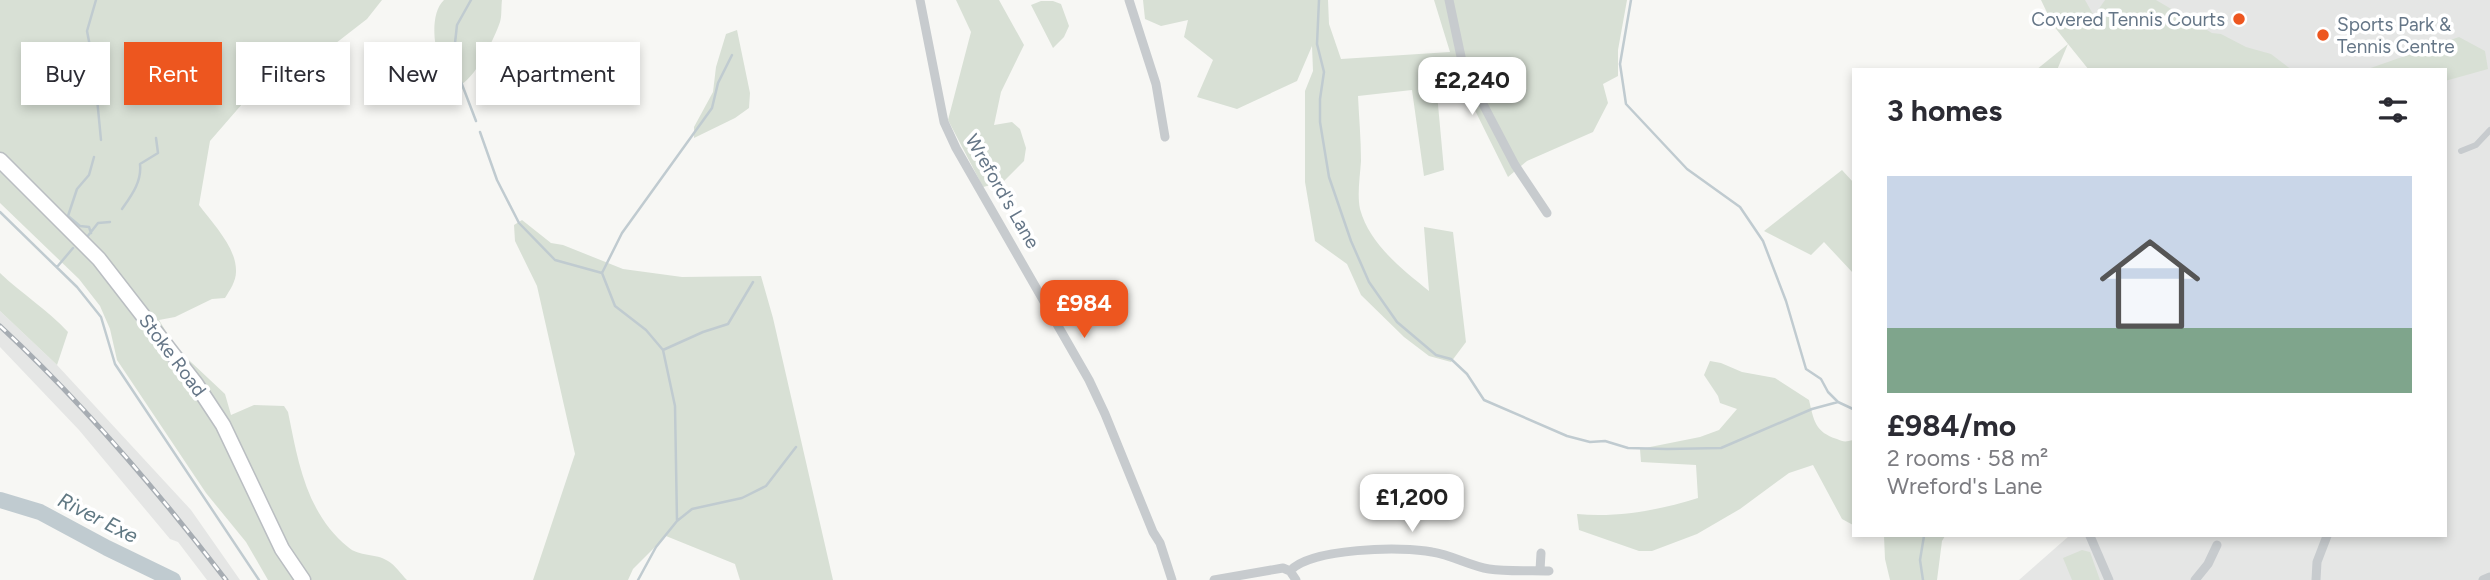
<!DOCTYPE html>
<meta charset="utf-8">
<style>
body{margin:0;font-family:Figtree,sans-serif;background:#f7f7f7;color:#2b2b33;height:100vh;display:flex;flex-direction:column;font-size:26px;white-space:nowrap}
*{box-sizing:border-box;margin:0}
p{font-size:23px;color:#7c7c81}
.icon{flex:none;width:38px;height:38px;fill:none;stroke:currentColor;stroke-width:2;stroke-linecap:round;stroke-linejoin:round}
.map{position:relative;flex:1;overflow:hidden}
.details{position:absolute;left:1852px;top:68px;width:595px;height:469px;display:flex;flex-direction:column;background:#fff;border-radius:0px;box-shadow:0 4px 10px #0003}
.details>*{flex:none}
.banner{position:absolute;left:21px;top:42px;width:665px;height:63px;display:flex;gap:14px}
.price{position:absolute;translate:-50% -60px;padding:0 16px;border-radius:14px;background:#fff;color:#222;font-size:23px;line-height:46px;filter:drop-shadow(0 2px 4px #0008)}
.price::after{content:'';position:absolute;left:50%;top:42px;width:21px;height:16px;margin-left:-10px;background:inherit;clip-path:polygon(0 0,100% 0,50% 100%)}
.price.current{background:#ed561f;color:#fff}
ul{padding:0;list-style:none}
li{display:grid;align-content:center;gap:14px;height:371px;padding:0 35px}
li+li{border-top:2px solid #e1e1e2}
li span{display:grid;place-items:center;height:217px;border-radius:0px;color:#555}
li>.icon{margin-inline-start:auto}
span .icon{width:126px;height:126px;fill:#fffc;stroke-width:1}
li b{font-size:30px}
h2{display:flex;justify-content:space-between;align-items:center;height:84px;padding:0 35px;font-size:30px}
.chip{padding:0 24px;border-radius:0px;background:#fff;box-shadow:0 4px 10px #0003;font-size:24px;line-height:63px}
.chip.current{background:#ed561f;color:#fff}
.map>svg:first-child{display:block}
.built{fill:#e5e6e5}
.green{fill:#d8e0d5}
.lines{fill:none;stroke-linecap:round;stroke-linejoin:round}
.stream{stroke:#c0cbd0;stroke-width:2.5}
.river{stroke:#c0cbd0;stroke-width:16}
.primary-casing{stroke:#babec2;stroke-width:17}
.pedestrian{stroke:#c7cbce;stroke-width:6}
.minor{stroke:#c7cbce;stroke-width:9}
.primary{stroke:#fff;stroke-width:14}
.rail-casing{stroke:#a7adb3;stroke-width:5}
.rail{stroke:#fff;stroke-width:2.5;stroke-dasharray:8;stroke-linecap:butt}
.poi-dot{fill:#ed561f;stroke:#fff;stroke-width:2.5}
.labels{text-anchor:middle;stroke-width:7;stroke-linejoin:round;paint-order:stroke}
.poi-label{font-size:19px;fill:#657687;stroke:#fff;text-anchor:end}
.street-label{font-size:19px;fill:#657687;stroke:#fff}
.water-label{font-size:21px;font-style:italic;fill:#607883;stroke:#fff}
</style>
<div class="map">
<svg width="2490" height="580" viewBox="0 0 2490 580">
<rect width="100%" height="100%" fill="#f7f7f4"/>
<path class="built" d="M2073,0H2490V580H2019L2069,536H2445V70H2132Z
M0,311L57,365L191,510L240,580H207L178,542L170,539L79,430L0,347Z"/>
<path class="green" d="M0,0H382L367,19L318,57L269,73L210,141L199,205C213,224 237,248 236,272C236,281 230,290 225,298L212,299L175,317L159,320L176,348L225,394L231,415L254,405L284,406L288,412C298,461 306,513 348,547C359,557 376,553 388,561C395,565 401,574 407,580H268L246,542L206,493L117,360L110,329L100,306L79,279L0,203Z
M444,0H502C501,7 502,16 500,22C494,39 475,80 458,86C452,78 442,68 439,59C433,42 431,12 444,0Z
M956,0H999L1024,45L1001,92L994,125L1012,122L1020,129L1026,148L1024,161L1003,182L983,187L948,120L971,32Z
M1143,0H1328L1329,24L1341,59L1450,52L1434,0H1627L1618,50V76L1603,84L1608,103L1593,132L1527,161L1508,177L1456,72H1435L1444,170L1424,176L1412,90L1358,96C1359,118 1361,139 1361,161C1360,177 1357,194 1360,209C1370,245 1402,269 1429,291L1424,227L1453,232L1466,342L1451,362L1429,356L1404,337L1361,295L1347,264L1315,241L1305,182V91L1313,71L1312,46L1297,81L1237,109L1197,97L1213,60L1184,37L1188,20L1161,26L1145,19Z
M2041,0H2085L2094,16L2105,0H2156L2212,33L2221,34L2246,47L2271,54L2292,70H2089L2068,44L2057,70H2036L2068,44L2053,25Z
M1041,1H1053L1061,4L1069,26L1064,37L1053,48L1031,5Z
M737,30L750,93L749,108L735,118L694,138V127L713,92L716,67L726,34Z
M2459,37L2485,51L2488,69L2445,81V70H2365Z
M1842,170L1853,182V273L1824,242L1811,255L1764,231Z
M522,220L551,243L563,245L623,269L682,277L761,276L773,318L833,580H740L735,564L666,536L633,569L628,580H533L575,454L537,286L515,241L514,225Z
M0,273C22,294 48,310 68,332L57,365L0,311Z
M1710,361L1721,363L1742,372L1775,378L1809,400C1814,421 1815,432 1837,439C1843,442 1846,442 1853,440V525L1842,519L1813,465L1789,473L1740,509L1697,534L1652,551H1639L1579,530L1577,514C1617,518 1660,510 1698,498L1696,465L1641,462L1640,449L1700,437L1719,430L1737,409L1720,403L1718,396L1704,375Z
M1884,536H1945L1942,541L1937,580H1890L1885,559Z
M2082,550L2090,552L2100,580H2072L2063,558Z"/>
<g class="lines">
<path class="stream" d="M96,0L87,31L94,67L101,140
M471,0L457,25L453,61L476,121
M1319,0L1317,44L1324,72L1320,99V122L1329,177L1351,241L1369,282L1397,322L1436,355L1451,359L1467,374L1484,400L1567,436L1590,442L1605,441L1628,448L1667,449L1721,448L1812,409L1838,402
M1631,0L1620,64L1626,104L1687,169L1740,207L1763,241L1786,301L1806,369L1821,379L1828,392L1838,402L1853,409
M480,132L497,180L519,223L555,260L602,273
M122,209C131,196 142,182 140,164L158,153L156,138
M0,212L77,287L101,317L115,364L259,580
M91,233L89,227L80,226L68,216L77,189L89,175L94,157
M87,237L98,223L110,222
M57,267L73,248
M663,350L703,332L728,324L753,282
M677,521L692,509L742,498L766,486L796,447
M638,580L656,547L677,521L675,406L663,350L646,330L615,306L602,273L622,233L712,108L718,83L732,55
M1923,580L1920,560L1924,536"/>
<path class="river" d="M0,500L40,512L107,548L173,580"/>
<g class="primary-casing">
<path id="primary" d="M0,160L99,259L196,384L223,425L282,549L303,580"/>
</g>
<path class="pedestrian" d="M2461,151L2476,145L2490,130"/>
<path class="minor" d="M920,0L944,122L956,148L1089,380L1105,414L1153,532L1160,543L1172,580
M1129,0L1156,84L1165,137
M1449,0L1463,66L1515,165L1547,213
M2090,536L2109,580
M1540,570L1541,553
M1290,571C1309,548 1403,546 1432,552C1452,555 1470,566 1489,569C1509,572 1530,570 1549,571
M1214,580L1283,568L1290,571L1296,580
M2195,580L2208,564L2217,545
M2316,580L2317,562L2327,536
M2483,580L2490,577"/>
<use href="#primary" class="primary"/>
<g class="rail-casing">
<path id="rail" d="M0,326C83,403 157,490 226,580"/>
</g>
<use href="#rail" class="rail"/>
</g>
<g class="poi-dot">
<circle cx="2239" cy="19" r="7"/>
<circle cx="2323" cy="35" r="7"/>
</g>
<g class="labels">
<g class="poi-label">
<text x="2225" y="26">Covered Tennis Courts</text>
<text x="2337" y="31" text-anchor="start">Sports Park &amp;<tspan x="2337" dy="22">Tennis Centre</tspan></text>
</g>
<g class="street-label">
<text transform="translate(1003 191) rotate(60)" y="7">Wreford's Lane</text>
<text transform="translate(173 355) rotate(53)" y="7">Stoke Road</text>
</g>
<g class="water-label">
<text transform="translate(98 518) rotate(27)" y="7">River Exe</text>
</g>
</g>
</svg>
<b class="price" style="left:1472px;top:117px">£2,240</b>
<b class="price current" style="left:1084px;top:340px">£984</b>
<b class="price" style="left:1412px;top:534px">£1,200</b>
<div class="banner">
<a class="chip">Buy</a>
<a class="chip current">Rent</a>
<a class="chip">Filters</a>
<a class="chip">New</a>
<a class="chip">Apartment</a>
</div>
<section class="details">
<h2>3 homes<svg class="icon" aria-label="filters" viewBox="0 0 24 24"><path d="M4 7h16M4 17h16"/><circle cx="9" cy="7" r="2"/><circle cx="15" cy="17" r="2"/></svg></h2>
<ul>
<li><span style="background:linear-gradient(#c9d6e8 70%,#7fa58c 0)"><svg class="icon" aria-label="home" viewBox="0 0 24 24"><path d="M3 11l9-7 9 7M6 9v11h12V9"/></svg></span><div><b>£984/mo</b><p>2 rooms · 58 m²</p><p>Wreford's Lane</p></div></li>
</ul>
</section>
</div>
